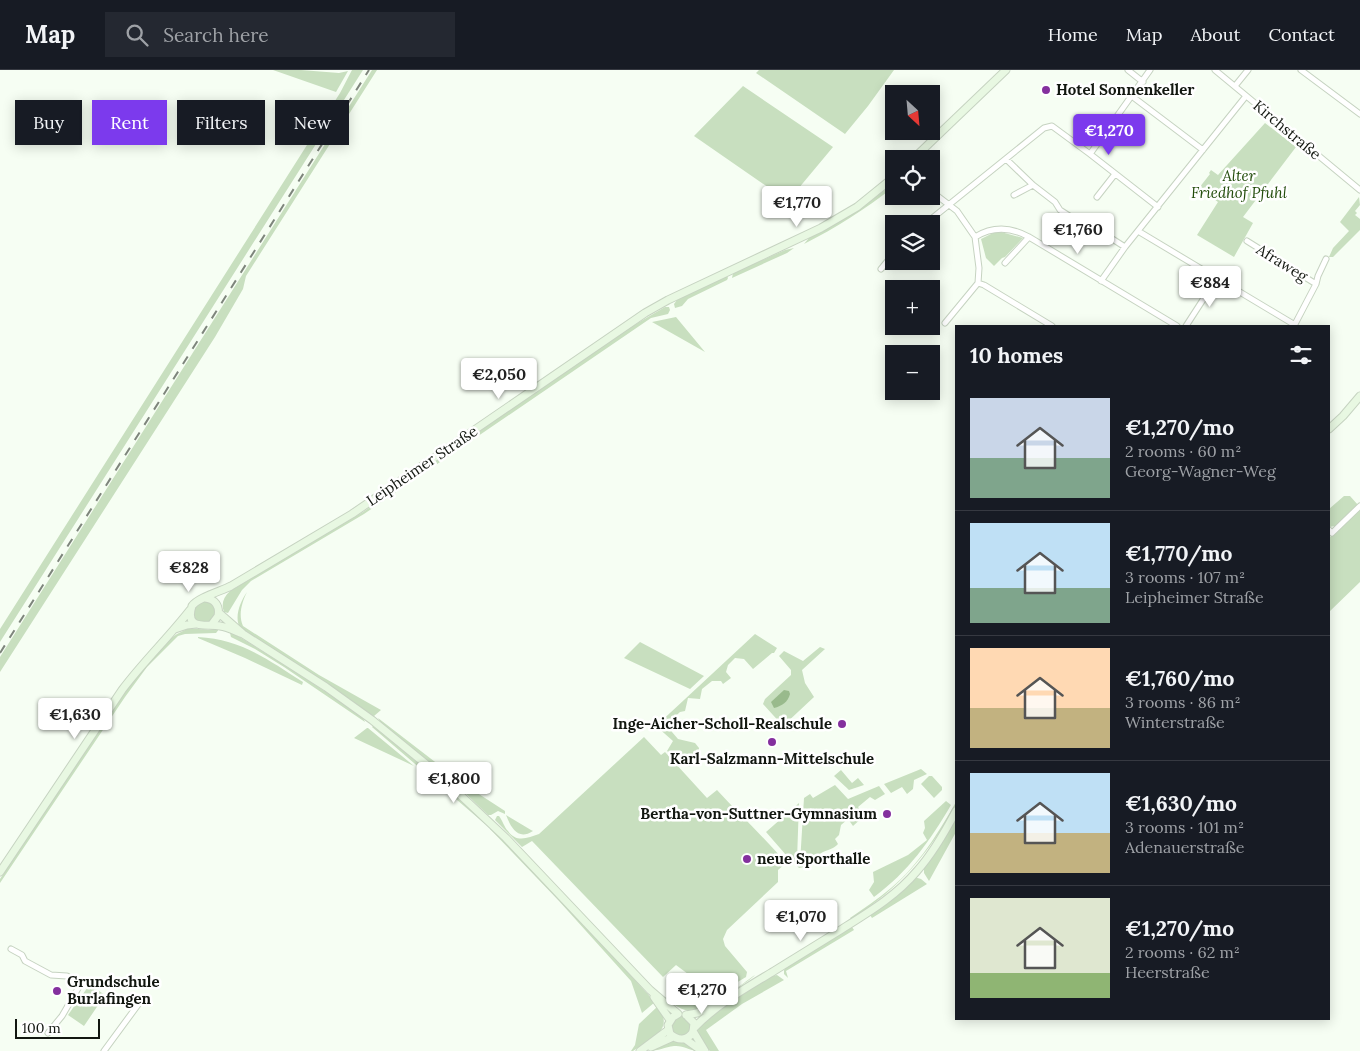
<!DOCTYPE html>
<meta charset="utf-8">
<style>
body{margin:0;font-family:Lora,serif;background:#242831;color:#f1f3f6;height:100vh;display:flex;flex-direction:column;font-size:19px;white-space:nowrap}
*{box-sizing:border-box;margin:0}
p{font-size:16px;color:#9ea1a6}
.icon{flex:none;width:28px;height:28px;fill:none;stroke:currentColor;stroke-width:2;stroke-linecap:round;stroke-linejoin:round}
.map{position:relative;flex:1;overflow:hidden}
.panel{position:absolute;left:955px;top:255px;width:375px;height:695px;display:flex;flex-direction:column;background:#171b24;border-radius:0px;box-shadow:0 2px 12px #0003}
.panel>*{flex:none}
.hud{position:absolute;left:15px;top:30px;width:475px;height:45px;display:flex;gap:10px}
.needle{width:32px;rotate:154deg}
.fabs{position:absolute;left:885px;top:15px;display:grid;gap:10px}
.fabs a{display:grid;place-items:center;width:55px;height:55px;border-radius:0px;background:#171b24;box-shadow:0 2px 12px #0003;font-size:25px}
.scale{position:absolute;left:15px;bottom:12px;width:85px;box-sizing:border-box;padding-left:5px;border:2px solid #121710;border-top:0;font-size:14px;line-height:18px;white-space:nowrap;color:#121710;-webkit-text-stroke:4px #fff;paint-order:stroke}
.price{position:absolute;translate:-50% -42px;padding:0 11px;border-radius:5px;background:#fff;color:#222;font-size:16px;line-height:32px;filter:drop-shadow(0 1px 2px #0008)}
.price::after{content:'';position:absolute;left:50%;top:30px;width:15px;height:11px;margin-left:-8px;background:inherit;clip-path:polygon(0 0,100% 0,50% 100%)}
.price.current{background:#7c3aed;color:#fff}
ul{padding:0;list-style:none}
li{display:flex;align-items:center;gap:15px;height:125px;padding:0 15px}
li+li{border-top:1px solid #363941}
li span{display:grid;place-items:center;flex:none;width:140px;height:100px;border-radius:0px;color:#555}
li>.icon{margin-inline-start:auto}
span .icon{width:60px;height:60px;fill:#fffc;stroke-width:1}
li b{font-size:21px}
h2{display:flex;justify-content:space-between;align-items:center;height:60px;padding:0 15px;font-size:21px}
.tag{padding:0 18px;border-radius:0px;background:#171b24;box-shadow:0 2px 12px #0003;font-size:18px;line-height:45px}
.tag.current{background:#7c3aed;color:#fff}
header{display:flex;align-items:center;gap:30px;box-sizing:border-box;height:70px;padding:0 25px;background:#171b24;border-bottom:1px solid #363941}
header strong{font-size:24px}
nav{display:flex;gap:28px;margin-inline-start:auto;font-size:18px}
.search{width:350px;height:45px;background:#242831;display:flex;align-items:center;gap:12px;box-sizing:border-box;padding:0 18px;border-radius:0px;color:#9ea1a6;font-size:19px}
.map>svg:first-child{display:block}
.green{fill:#c8dfbf}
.water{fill:#99ba8c}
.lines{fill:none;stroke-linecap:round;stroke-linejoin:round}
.street-casing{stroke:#c6d3c1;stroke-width:7}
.secondary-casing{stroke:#c6d3c1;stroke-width:9}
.street{stroke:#fff;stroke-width:5}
.secondary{stroke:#e8f8e2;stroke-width:7}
.rail{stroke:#7e857c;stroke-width:2;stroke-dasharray:9 9;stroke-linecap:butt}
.poi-dot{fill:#84309e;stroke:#fff;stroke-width:2}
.labels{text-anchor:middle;stroke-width:5;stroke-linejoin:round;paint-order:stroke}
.poi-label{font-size:15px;font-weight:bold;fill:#121710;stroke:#fff;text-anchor:start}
.street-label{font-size:15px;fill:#121710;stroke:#fff}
.park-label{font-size:15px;font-style:italic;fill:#224c0b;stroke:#fff}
</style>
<header>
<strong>Map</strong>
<div class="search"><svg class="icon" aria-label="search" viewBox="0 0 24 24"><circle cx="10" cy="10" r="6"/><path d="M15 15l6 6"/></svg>Search here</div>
<nav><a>Home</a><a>Map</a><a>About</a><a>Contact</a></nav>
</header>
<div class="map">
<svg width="1360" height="981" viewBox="0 0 1360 981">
<rect width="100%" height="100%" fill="#f6fef3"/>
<path class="green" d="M273,0H301L339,3L348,1L336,22Z
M352,0H363L0,572V559L340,23Z
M372,0H377L246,206L243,219L215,267L0,602V587Z
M759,0H894L868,36L845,64L756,3Z
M743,16L833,77L788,131L694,66Z
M1265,53L1296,77L1243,147L1253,153L1234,187L1197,165L1218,132L1199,118L1210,104L1209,103L1211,100L1218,105Z
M894,113V117C865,139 836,158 804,174L809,168L857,141Z
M1359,127L1360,135L1355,141L1357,143L1355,145L1360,149V160L1333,187H1329L1333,178L1349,161L1340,152Z
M1001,162L1023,168L1005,187L1002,188L994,196L986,188L981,169L993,163Z
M794,178L787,183L732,208L733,203L785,180Z
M727,206L728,208L727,210L688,229L682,236L675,238L674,234L677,230Z
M665,237H669L670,240L668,244L651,248L364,444L251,511L242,520L228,543L224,542C221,534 223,528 230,521L363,442L624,261Z
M676,247L705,282L652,252Z
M1344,426H1350L1358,435L1335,456L1329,457V439Z
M1360,439V512L1329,542V468Z
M247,522C242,532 238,545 243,556L319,605L381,640L374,646L370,645L317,607L240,558C234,547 240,532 247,522Z
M193 542a11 11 0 1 1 22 0a11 11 0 1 1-22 0Z
M189,558L208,560L220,558L216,563L185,564L178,566L147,597L125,627L0,813V809L122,626L133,610L170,569L177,564Z
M230,563H233C277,590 321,617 363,648L365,652L284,597L255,579L231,567Z
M755,564L777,578L774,583H772L753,599L744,589L735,588L728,595L726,602L731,608L723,614L721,611H712L702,619L700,629L688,628L685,641L680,642L666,655L678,669L695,673L699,678C698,688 697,692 689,697L667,681L673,671L656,656Z
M198,567C241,569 268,590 303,612L302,615L245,588L198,568Z
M640,572L704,606L690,619L624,588Z
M820,577L825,579L802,600L805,613L814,627L783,656L763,634L765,629L791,605V600L779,586L784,581L803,591Z
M378,648L465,715L505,741V744L498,741L491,745H488L462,720L381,653Z
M373,656L436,707L485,752V754L372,657Z
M367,658H368L414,696L354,668Z
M644,667L661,685L665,682L707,728L717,720C740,745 764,767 786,793L778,800V812L727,860L723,869L725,876L747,902L746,907L716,925L676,895L663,907L532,771L522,777L495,750L497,746H499C503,751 504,757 508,761C516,773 528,768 539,764Z
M921,699L927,704L914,710L913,719L907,724L902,717L891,723L884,714Z
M841,700L852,713L858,708L864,715L849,720L834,706Z
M929,706H932L942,717V720L934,728L921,714Z
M835,715L848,729L879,716L885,724L875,730L870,727L858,737L864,746L853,756L848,749L841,755L839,765L835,769L838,774C833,779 830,779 823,782C814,786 810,797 799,798L797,796L800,793L804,728L810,724L813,728Z
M946,731L951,735C930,771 908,802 874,827L869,820L874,812L873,802L908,785L927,770L923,763L925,758L924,751Z
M956,732V736C927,785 900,818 851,849L850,848C864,838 878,829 891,818C919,795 938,763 956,732Z
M799,733L797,790L793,793L766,762Z
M506,745L531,760L533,761C518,771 511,758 506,745Z
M956,748V762L929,811L924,803V797L936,781Z
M490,759H493L561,829L655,932L642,943L631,911L559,831Z
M914,807L921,809L927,814L872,848L870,845Z
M852,857L854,860L786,901L788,908L784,904V900L786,898Z
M755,905C748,913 703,940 693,941C682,941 673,935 666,927C670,924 674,919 678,917C692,909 700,928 713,928C728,927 743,913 755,905Z
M777,905L784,910L742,934L706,960L719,981H710C706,976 698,969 698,961C698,947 759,915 772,906Z
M95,907L101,912L96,919L105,925L84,956L68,945Z
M658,936C675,961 651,968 633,981H631L635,975L639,954Z
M671 956a10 10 0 1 1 20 0a10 10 0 1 1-20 0Z
M672,971L690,974L699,981C690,981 683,975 674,976C665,977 658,981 649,981L666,972Z"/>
<path class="water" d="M784,620L789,621L790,624C788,632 782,636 774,638L771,632Z"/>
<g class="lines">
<g class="street-casing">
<path id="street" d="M1128,0L1143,12
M1215,0L1360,120
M1301,0L1360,44
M1235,16L1248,0
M1133,27L1203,80
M1090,84L1150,0
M1006,89L1033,115L1055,132L1060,140L1074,149L1103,163L1125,177
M931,121L957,141L975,167L979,198L978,213L945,253
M1014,125L1033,115
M1097,127L1115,104
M925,154L1044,58L1052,56L1090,84L1158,137
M1138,161L1295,255
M975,167C993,156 1011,157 1029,167L1177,256
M1247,171L1316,214
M1005,193L1029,167
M881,199L894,183
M1101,211L1125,177L1246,26
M978,213L984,215L1052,256
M1186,256L1217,208
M1294,256L1316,214L1318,206L1326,189
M1329,460L1332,463L1360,436
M11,879L22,885L25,891L51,905L67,906L80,915L62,946L48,963
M104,981L140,932"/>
</g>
<g class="secondary-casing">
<path id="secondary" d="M913,89L1006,0
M1329,359L1343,346L1360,326
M205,528C215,529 220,536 218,546L212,554
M219,543L243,564L326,617L372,650L438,704L506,768L650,920L678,944
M175,559L187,555L196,554
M243,564C235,561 228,557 220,556C208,553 184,562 192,536C197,528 221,521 231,516L352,444L645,243L668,230L821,158L857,137L894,107
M0,802L122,620C143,592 169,567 190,540
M654,927L670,950
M678,944L673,947L668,955L670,964C678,971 687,971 693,962L694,953L686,945
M686,945L697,943L718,933
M694,958C717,934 746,918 774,901C797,887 819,873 842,859C869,842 896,826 917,801C933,783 945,762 956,741
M693,961L705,981
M685,969L702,981
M651,977L673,967
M640,981L668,960"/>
</g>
<use href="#street" class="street"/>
<use href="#secondary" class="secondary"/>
<path class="rail" d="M0,583L369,0"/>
</g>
<g class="poi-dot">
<circle cx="1046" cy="20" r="5"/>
<circle cx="842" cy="654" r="5"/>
<circle cx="772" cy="672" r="5"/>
<circle cx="887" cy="744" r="5"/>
<circle cx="747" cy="789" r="5"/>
<circle cx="57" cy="921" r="5"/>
</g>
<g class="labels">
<g class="poi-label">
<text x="1056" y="25">Hotel Sonnenkeller</text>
<text x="832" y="659" text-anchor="end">Inge-Aicher-Scholl-Realschule</text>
<text x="772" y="694" text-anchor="middle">Karl-Salzmann-Mittelschule</text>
<text x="877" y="749" text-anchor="end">Bertha-von-Suttner-Gymnasium</text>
<text x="757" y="794">neue Sporthalle</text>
<text x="67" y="917">Grundschule<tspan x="67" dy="17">Burlafingen</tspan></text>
</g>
<g class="street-label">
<text transform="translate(1287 60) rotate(40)" y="5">Kirchstraße</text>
<text transform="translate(1282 193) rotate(32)" y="5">Afraweg</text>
<text transform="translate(422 396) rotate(-34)" y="5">Leipheimer Straße</text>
</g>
<g class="park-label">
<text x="1239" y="111">Alter<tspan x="1239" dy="17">Friedhof Pfuhl</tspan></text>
</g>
</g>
</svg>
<div class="fabs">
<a><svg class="needle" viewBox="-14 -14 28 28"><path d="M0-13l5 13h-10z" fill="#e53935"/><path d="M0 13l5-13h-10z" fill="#9ea1a6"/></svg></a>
<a><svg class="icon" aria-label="locate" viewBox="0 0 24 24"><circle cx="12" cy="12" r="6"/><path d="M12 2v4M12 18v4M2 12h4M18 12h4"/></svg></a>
<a><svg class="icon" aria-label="layers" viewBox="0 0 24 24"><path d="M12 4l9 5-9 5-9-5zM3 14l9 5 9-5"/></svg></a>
<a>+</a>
<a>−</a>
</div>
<div class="scale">100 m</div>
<b class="price current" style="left:1109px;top:86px">€1,270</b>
<b class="price" style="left:797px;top:158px">€1,770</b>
<b class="price" style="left:1078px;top:185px">€1,760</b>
<b class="price" style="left:1210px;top:238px">€884</b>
<b class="price" style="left:499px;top:330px">€2,050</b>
<b class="price" style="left:189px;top:523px">€828</b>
<b class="price" style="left:75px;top:670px">€1,630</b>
<b class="price" style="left:454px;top:734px">€1,800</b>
<b class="price" style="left:801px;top:872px">€1,070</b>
<b class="price" style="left:702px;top:945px">€1,270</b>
<div class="hud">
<a class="tag">Buy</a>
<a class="tag current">Rent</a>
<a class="tag">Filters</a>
<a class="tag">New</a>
</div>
<section class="panel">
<h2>10 homes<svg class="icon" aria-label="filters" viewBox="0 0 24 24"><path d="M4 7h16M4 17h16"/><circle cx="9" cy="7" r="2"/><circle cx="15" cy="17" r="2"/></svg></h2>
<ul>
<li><span style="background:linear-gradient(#c9d6e8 60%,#7fa58c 0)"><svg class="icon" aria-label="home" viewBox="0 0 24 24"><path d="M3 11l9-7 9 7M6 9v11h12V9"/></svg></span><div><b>€1,270/mo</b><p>2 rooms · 60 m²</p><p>Georg-Wagner-Weg</p></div></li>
<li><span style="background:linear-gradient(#bfe0f5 65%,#7fa58c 0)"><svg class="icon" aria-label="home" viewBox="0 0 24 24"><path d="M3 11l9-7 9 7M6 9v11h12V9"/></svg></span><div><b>€1,770/mo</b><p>3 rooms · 107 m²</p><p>Leipheimer Straße</p></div></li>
<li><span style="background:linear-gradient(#ffd9b3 60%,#c2b280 0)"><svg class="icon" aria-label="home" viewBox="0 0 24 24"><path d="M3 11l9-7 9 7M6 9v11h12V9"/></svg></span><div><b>€1,760/mo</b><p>3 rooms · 86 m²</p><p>Winterstraße</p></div></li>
<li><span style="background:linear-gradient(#bfe0f5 60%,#c2b280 0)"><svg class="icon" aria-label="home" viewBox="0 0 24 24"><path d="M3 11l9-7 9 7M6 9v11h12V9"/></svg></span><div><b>€1,630/mo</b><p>3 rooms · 101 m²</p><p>Adenauerstraße</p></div></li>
<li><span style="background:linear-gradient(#dfe7d0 75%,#8fb573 0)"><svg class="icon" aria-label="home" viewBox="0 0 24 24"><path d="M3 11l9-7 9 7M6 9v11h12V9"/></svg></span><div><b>€1,270/mo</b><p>2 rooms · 62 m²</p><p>Heerstraße</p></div></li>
</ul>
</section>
</div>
